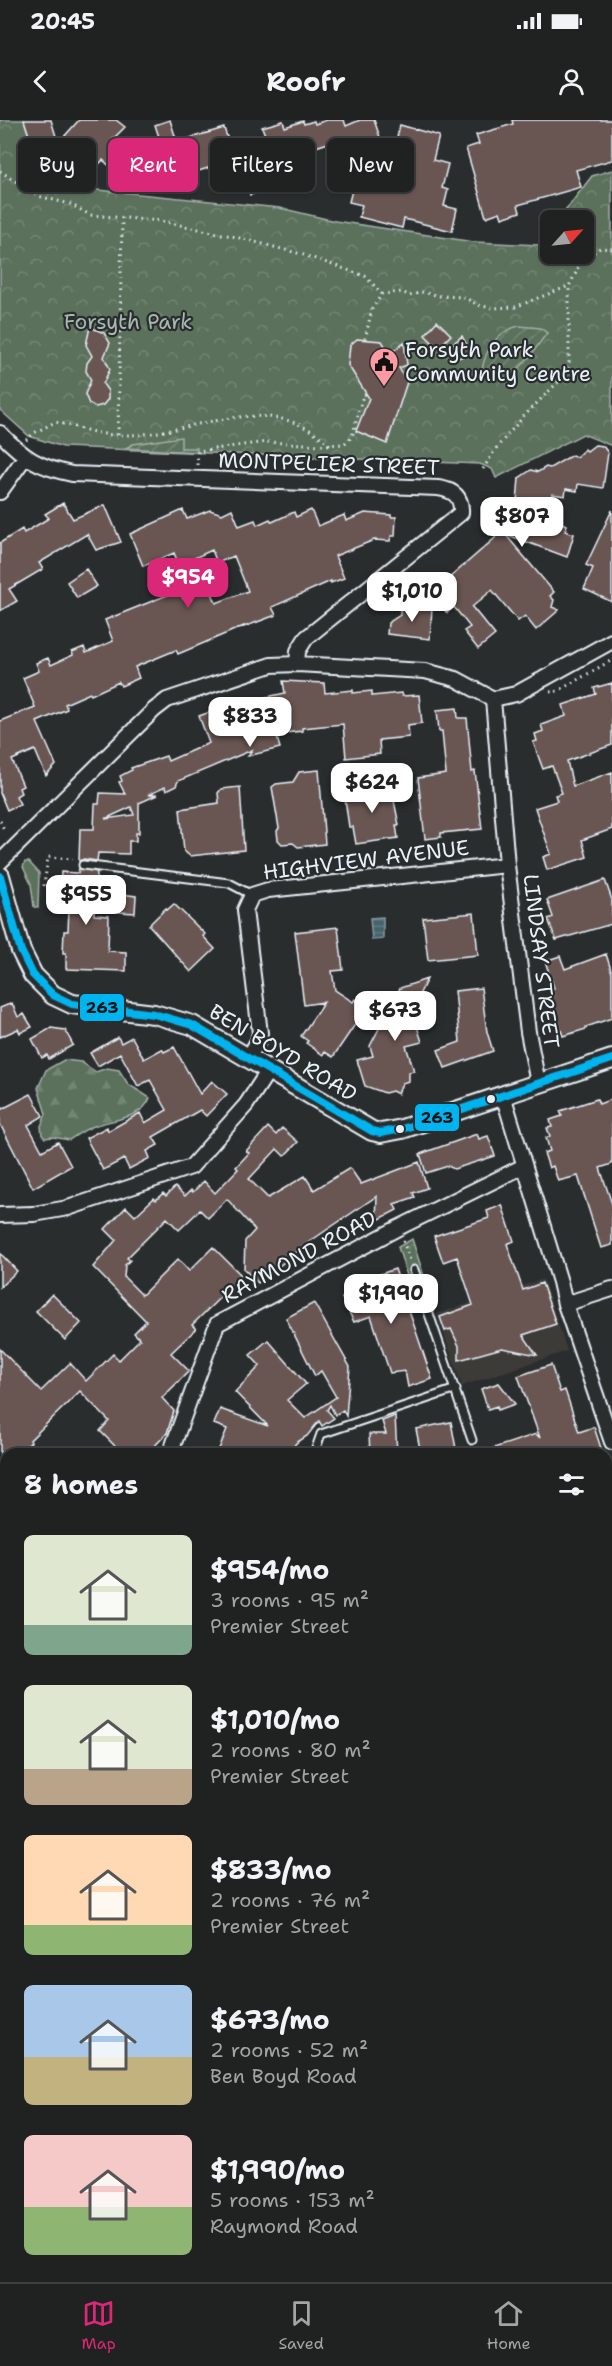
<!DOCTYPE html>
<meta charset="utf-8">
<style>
body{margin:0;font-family:"Shantell Sans",sans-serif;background:#282a2a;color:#f1f3f6;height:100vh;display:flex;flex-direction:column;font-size:22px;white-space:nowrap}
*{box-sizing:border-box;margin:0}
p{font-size:20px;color:#a2a4a5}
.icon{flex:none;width:33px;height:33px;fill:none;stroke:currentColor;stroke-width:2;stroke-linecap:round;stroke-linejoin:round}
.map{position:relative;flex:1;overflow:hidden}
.sheet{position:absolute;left:0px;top:1328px;width:612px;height:836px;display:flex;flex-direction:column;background:#202222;border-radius:18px 18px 0 0;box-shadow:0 2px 4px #0004,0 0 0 2px #3d3f40}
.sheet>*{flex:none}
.banner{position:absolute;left:18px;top:18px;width:576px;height:54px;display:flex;gap:12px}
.needle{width:39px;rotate:63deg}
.controls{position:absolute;left:540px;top:90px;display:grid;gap:12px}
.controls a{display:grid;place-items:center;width:54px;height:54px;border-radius:9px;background:#202222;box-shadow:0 2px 4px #0004,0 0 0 2px #3d3f40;font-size:30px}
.price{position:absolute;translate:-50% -51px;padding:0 14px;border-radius:12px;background:#fff;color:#222;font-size:20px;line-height:39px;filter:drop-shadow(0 2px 3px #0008)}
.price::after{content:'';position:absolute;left:50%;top:36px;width:18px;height:14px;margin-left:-9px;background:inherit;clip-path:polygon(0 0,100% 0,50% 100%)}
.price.selected{background:#db2777;color:#fff}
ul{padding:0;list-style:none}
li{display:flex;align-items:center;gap:18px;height:150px;padding:0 24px}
li span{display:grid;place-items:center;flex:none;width:168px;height:120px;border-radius:9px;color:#555}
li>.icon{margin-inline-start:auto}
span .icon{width:72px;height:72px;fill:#fffc;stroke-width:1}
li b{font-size:26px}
h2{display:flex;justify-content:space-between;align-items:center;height:72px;padding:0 24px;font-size:26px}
.tag{padding:0 21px;border-radius:9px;background:#202222;box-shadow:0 2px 4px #0004,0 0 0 2px #3d3f40;font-size:21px;line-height:54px}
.tag.selected{background:#db2777;color:#fff}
.status{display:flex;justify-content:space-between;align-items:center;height:42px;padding:0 30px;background:#202222;direction:ltr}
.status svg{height:16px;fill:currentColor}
header{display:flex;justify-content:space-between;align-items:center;height:78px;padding:0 24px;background:#202222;font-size:27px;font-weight:700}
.dock{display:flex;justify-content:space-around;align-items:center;height:84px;border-top:2px solid #3d3f40;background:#202222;font-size:16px;color:#a2a4a5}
.dock a{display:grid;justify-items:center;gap:3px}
.dock .selected{color:#db2777}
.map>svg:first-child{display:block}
.built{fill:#3d3a39}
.grass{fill:#5c715c;stroke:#a2b1aa;stroke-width:1.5}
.forest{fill:url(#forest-firs);stroke:#a2b1aa;stroke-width:1.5}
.park{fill:url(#park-crowns);stroke:#a2b1aa;stroke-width:1.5}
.garden{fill:url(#garden-furrows);stroke:#a2b1aa;stroke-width:1.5}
.water{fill:url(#water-rules);stroke:#879ca3;stroke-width:1.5}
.building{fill:#695753;stroke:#e8f1f8;stroke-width:1.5;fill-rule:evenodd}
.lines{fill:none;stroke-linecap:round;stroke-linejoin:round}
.service-casing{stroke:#e8f1f8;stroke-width:11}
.minor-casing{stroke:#e8f1f8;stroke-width:18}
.tertiary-casing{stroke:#e8f1f8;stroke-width:22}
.path{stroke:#e8f1f8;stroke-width:3;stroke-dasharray:1.5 4.5;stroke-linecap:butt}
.service{stroke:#2a2d2e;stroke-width:7}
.minor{stroke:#2a2d2e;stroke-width:14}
.tertiary{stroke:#2a2d2e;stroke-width:18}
.bus-1-casing{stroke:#2a2d2e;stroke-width:12}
.bus-1{stroke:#00b5ef;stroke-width:8}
.bus-dot{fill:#e8f1f8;stroke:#2a2d2e;stroke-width:2}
.labels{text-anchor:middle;stroke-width:4.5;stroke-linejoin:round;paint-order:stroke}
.park-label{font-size:21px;fill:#a9b7b2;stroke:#2a2d2e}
.poi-label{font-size:21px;fill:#e8f1f8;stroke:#2a2d2e;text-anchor:start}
.street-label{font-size:21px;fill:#e8f1f8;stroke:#2a2d2e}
.line-badge{stroke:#2a2d2e;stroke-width:2}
.pale-badge-label{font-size:16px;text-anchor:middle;font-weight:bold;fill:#111}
</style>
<div class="status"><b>20:45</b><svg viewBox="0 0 49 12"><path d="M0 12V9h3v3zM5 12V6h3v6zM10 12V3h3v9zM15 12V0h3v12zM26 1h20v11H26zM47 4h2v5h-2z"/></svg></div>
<header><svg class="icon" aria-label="back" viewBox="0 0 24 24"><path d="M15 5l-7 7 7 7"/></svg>Roofr<svg class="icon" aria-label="person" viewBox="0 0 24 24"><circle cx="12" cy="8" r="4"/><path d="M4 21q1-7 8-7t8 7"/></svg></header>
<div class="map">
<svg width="612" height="2162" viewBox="0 0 612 2162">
<defs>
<pattern id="forest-firs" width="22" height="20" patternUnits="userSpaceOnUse" patternTransform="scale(1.5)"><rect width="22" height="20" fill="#5c715c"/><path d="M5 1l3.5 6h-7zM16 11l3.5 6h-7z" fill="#738674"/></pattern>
<pattern id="park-crowns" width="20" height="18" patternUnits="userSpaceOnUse" patternTransform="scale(1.5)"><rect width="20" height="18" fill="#5c715c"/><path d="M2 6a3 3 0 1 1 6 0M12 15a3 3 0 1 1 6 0" fill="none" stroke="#738674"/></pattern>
<pattern id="garden-furrows" width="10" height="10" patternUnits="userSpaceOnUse" patternTransform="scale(1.5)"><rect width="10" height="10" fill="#5c715c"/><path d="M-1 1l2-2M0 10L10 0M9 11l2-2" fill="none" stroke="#738674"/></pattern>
<pattern id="water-rules" width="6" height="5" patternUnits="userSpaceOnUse" patternTransform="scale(1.5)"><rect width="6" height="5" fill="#46636b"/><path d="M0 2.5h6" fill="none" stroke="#617a81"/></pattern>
</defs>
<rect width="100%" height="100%" fill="#2a2d2e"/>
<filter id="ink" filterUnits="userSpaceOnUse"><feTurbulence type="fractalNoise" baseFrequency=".0167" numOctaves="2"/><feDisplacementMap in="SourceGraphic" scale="12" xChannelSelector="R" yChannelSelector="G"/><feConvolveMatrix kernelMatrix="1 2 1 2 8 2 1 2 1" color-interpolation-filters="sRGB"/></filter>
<g filter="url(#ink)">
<path class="built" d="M543,1159L567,1231L462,1266L437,1194Z"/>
<path class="grass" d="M25,742H29L39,753L38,788L34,787L31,764L23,747Z"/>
<path class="forest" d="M64,940L81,942L96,952L107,948L119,950L128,964L150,978C142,999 113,999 94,1006C85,1009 77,1015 69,1020L53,1017L45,1018L42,1015L41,1006L46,994L38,968L46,950Z
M317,2157H351L354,2162H321Z"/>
<path class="park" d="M0,0H24L42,56L78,68L280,88L335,101L474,122L540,125L550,111V134H584V100H558L592,56L612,50V326L583,314L496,358L492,349L480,344L63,327L29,316L0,290Z
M412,1119L424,1156L409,1162L398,1127Z
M0,1479L6,1496V1524L0,1526Z"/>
<path class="garden" d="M519,206L540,208L547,213C532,232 508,277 482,250C486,228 496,212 519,206Z
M181,317V328H197V332L126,328L133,324Z"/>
<path class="water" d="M383,797V819L372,820L370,798Z"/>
<path class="building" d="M24,0H51L59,26L35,34Z
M79,0H116L125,7L113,19H139L164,41L149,59L146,56L141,62H135L122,50L118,54L103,40L98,45L82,29L78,34L62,19Z
M170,0L177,22L224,8L230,26L265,15L262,7L283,1L285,7L303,1L304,4L314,1L315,4L327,0H344L346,6L360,0H374L390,46L400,5L439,16L433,40L448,44L442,68L448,70L444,86L457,89L452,111L404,99L402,108L359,97L362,85L349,82L354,62L346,60L354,24L331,31L328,23L301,32L299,25L261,36L271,68L250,75L245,56L232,60L227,42L189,54L192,63L179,68L174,53H171L155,5Z
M512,0H612V40L576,50L581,67L518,85L520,92L502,98L500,92L486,97L466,28L479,24L476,15L513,4Z
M437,201L451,215L438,228L425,215Z
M90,207L104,213L110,223L104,237L110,249L103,264L108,271V279L103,285L96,287L89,284L85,274L91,260L86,251L87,243L92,236L86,225Z
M462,216L471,233L458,238L453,224Z
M357,219L382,221L390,234L404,222L407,245L399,248L407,262L387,324L356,311L369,278L348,245L350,225Z
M595,325L603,326L608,333L603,368L578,364L577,371L566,369L565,376L552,374L548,398L567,405L565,411L574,414L567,437L505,414L554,472L550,476L554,480L552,487L559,490L536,510L525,496L518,501L492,470L472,487L495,515L478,529L464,511L470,507L454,487L447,493L431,474L495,418L505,390L516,394L519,358L531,350L538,352L546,347L550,348L572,335L576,337L585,329L587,331Z
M63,383L73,399L105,385L121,422L96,430L87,414L39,443L43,449L9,469L17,481L0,491V423L22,409L24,413L49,398L45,394Z
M232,389L239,406L255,400L257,405L270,399L272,402L294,392L296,397L311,390L318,406L344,395L346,401L365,393L391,395V397H396L395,416H391L390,421L374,420L335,436L344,458L331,463V461L272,487L276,495L244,507V506L178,534L176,530L135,547L139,558L121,566L119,562L91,575L90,573L65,584L67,589L37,602L56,645L46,656L35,630L12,640L23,666L19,668L21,673L16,676L20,684L7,690L0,673V601L35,587L23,558L39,551L36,543L48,538L51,545L73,535L72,532L84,527L86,533L113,521L105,500L180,470L183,479L210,468L216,483L248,471L234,436L217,443L212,430L179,445L174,433L143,446L130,414L183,390L187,399L210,390L222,394Z
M612,390V482L584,469L593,448L586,445Z
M86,449L97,466L77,478L67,462Z
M400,486L432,488L430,519L387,514L388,503L400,495Z
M283,561L324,563L325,573L353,570V573L372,571V576L401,573L402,576L419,575L422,603L408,605L409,617L379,620L380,634L346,638L343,604L302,608V611L276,614L280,628L248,636L252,630L178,661L176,666L166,671L165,667L148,675H157L139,683V713H136V721H129V734L98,733L97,741L84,739L79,741L80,709H94L95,684H99L100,673L125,674L119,662L122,661L120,656L132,650L131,648L166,636L168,641L209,623L199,596L227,586L285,573ZM131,687L134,695L105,699Z
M612,563V625L567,641L573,666L612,652V709L582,720L587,737L547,750L543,737L551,734L535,688L557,681L555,675L562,673L552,646L543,649L533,622L537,621L535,614L543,611L541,605L566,596L563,585L596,574L594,568Z
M457,588L458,598H467L472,652L475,651L482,709L441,713V717L425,719L418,658L446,654L442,611H439L437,590Z
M319,650L325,724L298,727L293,723L282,724L278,720L277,711L279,708L272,667L276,664L293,662L299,652Z
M391,666L399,705H396L398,718L356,724L353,707H349L344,672Z
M240,667L244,730L190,736L184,731L180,689L219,683L218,673L221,669Z
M79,748L97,752L94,795L109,796L108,831L126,832V851L66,849V833H63L64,811H68L69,788L59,787L61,752L78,753Z
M605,760L612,780V804L556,820L548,799L553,797L547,780Z
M121,774L136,776L135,793L120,792Z
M174,784L205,814L203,816L215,829L191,852L149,805L166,788L167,790Z
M474,793L478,835L428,840L423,798Z
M338,807L343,850L332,851L335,870L353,882L355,879L367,887L333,937L325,932L323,935L306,923L308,921L301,916L324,882L304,885L295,812Z
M606,834L612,853V898L586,907V909L563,916L549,876L553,875L551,869L554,868L545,841L560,836L565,849Z
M427,859L420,873L428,902L416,903L422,922L406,926L414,951L409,952V961L402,963L398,974L392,971L385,973L365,966L357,940L373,936L370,926L400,868Z
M481,868L487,912L493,931L445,948L438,930L460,922L455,871Z
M12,883L18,897L24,894L32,907L20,913L18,909L0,917V888Z
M51,908L65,910L73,925L49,939L47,935L42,938L32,919Z
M118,917L121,923L132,917L144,939L162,929L164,932L174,927L200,974L212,961L227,974L206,996L200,990L153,1017L158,1025L147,1031L150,1038L129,1049L124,1039L103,1050L86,1018L107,1007L108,1011L140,993L145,1003L167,990L150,960L138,966L120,933L98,946L90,933Z
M31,974L43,996L28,1005L42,1031L58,1022L71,1046L33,1068L0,1004V990Z
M597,979L599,984L612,979V1044L600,1048L612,1084V1125L601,1128L578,1056L558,1061L553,1046L549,1048L544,1033L550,1031L546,1018L550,1016L547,1008L552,1007L550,1000L562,996L560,991Z
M268,1007L276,1015L282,1008L298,1022L284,1036L277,1029L249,1059L268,1078L305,1056L314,1070L350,1048L361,1064L419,1042L427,1068L413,1073L415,1077L394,1084L397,1090L376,1101L377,1076L309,1122L273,1151L271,1149L258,1163L244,1149L245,1121L255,1110L227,1079L208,1098L200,1090L179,1110L167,1098L127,1138L130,1140L125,1145L124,1157L142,1175L178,1139L189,1151L213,1127L242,1156L192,1205L196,1209L171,1233L189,1251L162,1278L174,1291L167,1313L147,1334H123L100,1311L109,1301L80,1271L30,1320L31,1322L19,1334H0V1229L41,1271L70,1243L86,1261L113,1234L119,1240L140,1219L134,1213L146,1201L93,1147L116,1120L105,1109L126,1087L135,1096L154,1078L156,1080L163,1073L166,1076L175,1067L185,1076L191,1070L193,1072L204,1061L215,1073L238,1049L236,1047L249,1033L246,1031Z
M477,1014L479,1019L488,1016L495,1036L454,1049L448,1046L426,1053L420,1034Z
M502,1085L514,1121L507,1124L523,1170L542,1163L556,1204L523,1215L537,1235L502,1228L459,1240V1226L451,1209L445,1211L440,1197L473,1185L457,1137L443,1142L434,1116L489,1098L487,1091Z
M0,1133L17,1151L0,1167Z
M395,1149L432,1259L408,1267L405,1251L390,1253L371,1196L354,1202L342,1178L358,1169L374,1163L372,1157Z
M52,1174L81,1203L65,1220L36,1191Z
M314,1183L350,1247L346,1296L343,1290L335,1295L330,1285L327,1290L334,1298L322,1306L319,1301L307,1316L296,1323L288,1334H217L227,1309L214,1304L220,1289L268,1306L235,1272L260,1246L250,1235L268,1220L306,1264L287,1280L305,1298L336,1277L321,1251L315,1256L286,1198Z
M551,1245L560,1272L565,1270L579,1312L594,1307L603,1334H485V1331L536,1314L540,1318L518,1256Z
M499,1263L515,1284L498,1290L497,1286L488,1289L481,1269Z
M395,1296L397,1334H370L369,1314H386L382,1301Z
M451,1302L457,1334H421L416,1309Z"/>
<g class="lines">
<g class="service-casing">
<path id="service" d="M83,745L229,763L252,775
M414,1150L472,1320
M314,1334L321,1314L456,1269"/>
</g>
<g class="minor-casing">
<path id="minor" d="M0,313C24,338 38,347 72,354L438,368C453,370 462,376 461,393L306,518L298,531L297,544
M0,372L25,337
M493,579L507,745L528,912L538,963
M0,742L154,590L167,580L271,545L297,544L425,551L456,559L493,579L516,574L612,521
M249,937L258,921L260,913L245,790L252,775L268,770L507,745
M503,975L560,1162L565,1184L612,1322
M0,1095L34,1094L68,1088L191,1047L246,985L269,950
M565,1184L612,1169
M170,1334L217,1204L398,1108L524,1046
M606,1392L612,1390
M0,1411L6,1417
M0,1462L6,1460
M5,1542L6,1544
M0,1842L6,1844
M606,1974L612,1972
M606,2020L612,2030
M369,2157L372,2162
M216,2162L218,2157"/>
</g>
<g class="tertiary-casing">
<path id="tertiary" d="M0,756L21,831L33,855L53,875L72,884L154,894L192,905L372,1011L381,1013L402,1009L612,939
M606,1665L612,1663
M0,2029L6,2026"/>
</g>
<path class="path" d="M0,51L38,76L70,84L90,95L161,101L236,117L301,134L365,156L382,174
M365,219L372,189L382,174L402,172L410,176L421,172L440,176L464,177L478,185L492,188L515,187L569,166
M118,315L122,98
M26,320L34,313L55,302C76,306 96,315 118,315C191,318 265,265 330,325
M197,345L198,331L267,322L321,325L344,324L352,317L363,275L366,274
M483,349L497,327L524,296L561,259L569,246V166L577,151L580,142L600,128L612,129
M550,572L558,571L612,540
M0,701L4,709
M44,766L48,737L73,739
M403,1121L410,1140
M0,1512L3,1528"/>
<use href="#service" class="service"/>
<use href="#minor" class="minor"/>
<use href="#tertiary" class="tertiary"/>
<g class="bus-1-casing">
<path id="bus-1" d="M0,756L21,831L33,855L53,875L72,884L154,894L192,905L372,1011L381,1013L402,1009L612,939"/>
</g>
<use href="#bus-1" class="bus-1"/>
</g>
</g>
<defs>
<g id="civic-pin" transform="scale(1.5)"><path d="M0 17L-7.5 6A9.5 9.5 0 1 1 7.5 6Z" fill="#ff9aa2" stroke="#2a2d2e"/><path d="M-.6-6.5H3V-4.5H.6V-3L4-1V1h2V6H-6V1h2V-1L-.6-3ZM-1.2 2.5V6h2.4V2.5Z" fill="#111"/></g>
</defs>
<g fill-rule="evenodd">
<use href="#civic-pin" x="384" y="242"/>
</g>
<g class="bus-dot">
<circle cx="491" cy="979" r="5"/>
<circle cx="400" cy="1009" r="5"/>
</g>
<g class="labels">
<g class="park-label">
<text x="128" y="209">Forsyth Park</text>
</g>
<g class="poi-label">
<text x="405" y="237">Forsyth Park<tspan x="405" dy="24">Community Centre</tspan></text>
</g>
<g class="street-label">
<text transform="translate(329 344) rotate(2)" y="7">MONTPELIER STREET</text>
<text transform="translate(366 740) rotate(-7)" y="7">HIGHVIEW AVENUE</text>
<text transform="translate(541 841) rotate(83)" y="7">LINDSAY STREET</text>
<text transform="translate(283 933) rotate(31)" y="7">BEN BOYD ROAD</text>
<text transform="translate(299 1137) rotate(-28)" y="7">RAYMOND ROAD</text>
</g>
</g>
<g class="line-badge">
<rect x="79" y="873" width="46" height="29" rx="6" fill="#00b5ef"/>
<rect x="414" y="983" width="46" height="29" rx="6" fill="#00b5ef"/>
</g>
<g class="pale-badge-label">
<text x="102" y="893">263</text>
<text x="437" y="1003">263</text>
</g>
</svg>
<div class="controls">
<a><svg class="needle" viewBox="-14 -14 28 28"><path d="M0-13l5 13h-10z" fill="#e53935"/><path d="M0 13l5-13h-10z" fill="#a2a4a5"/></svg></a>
</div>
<b class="price" style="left:522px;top:428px">$807</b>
<b class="price selected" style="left:188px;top:489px">$954</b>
<b class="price" style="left:412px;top:503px">$1,010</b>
<b class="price" style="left:250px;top:628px">$833</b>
<b class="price" style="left:372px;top:694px">$624</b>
<b class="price" style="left:86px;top:806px">$955</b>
<b class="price" style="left:395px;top:922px">$673</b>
<b class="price" style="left:391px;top:1205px">$1,990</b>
<div class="banner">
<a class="tag">Buy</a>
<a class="tag selected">Rent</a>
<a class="tag">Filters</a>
<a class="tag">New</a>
</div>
<section class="sheet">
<h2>8 homes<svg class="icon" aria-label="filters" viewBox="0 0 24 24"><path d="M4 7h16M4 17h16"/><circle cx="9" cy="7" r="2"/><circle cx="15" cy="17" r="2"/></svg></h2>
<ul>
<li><span style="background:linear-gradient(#dfe7d0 75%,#7fa58c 0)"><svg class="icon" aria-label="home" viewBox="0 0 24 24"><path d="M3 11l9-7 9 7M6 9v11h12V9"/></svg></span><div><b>$954/mo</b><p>3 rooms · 95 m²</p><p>Premier Street</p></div></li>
<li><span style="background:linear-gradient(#dfe7d0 70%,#b9a48a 0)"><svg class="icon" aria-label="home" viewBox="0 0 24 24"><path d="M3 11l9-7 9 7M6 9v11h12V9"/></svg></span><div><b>$1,010/mo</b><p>2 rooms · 80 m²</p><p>Premier Street</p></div></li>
<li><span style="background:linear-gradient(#ffd9b3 75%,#8fb573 0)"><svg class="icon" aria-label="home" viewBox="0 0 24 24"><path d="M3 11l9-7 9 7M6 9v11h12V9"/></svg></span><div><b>$833/mo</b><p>2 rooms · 76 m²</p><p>Premier Street</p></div></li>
<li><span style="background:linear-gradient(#a9c7e8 60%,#c2b280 0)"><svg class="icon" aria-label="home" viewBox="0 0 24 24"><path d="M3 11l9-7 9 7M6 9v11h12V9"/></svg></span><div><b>$673/mo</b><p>2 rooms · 52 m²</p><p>Ben Boyd Road</p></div></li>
<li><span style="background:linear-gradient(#f6c9c9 60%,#8fb573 0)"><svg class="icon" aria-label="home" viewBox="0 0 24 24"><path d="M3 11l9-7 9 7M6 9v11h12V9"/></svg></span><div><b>$1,990/mo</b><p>5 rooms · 153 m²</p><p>Raymond Road</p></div></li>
</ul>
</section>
</div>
<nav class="dock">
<a class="selected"><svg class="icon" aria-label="map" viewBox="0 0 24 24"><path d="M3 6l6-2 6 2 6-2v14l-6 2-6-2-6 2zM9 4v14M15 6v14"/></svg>Map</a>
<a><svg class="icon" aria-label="saved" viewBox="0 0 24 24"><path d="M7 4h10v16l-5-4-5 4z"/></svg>Saved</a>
<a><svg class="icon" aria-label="home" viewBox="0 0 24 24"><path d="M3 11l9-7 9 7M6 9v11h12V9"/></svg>Home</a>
</nav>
